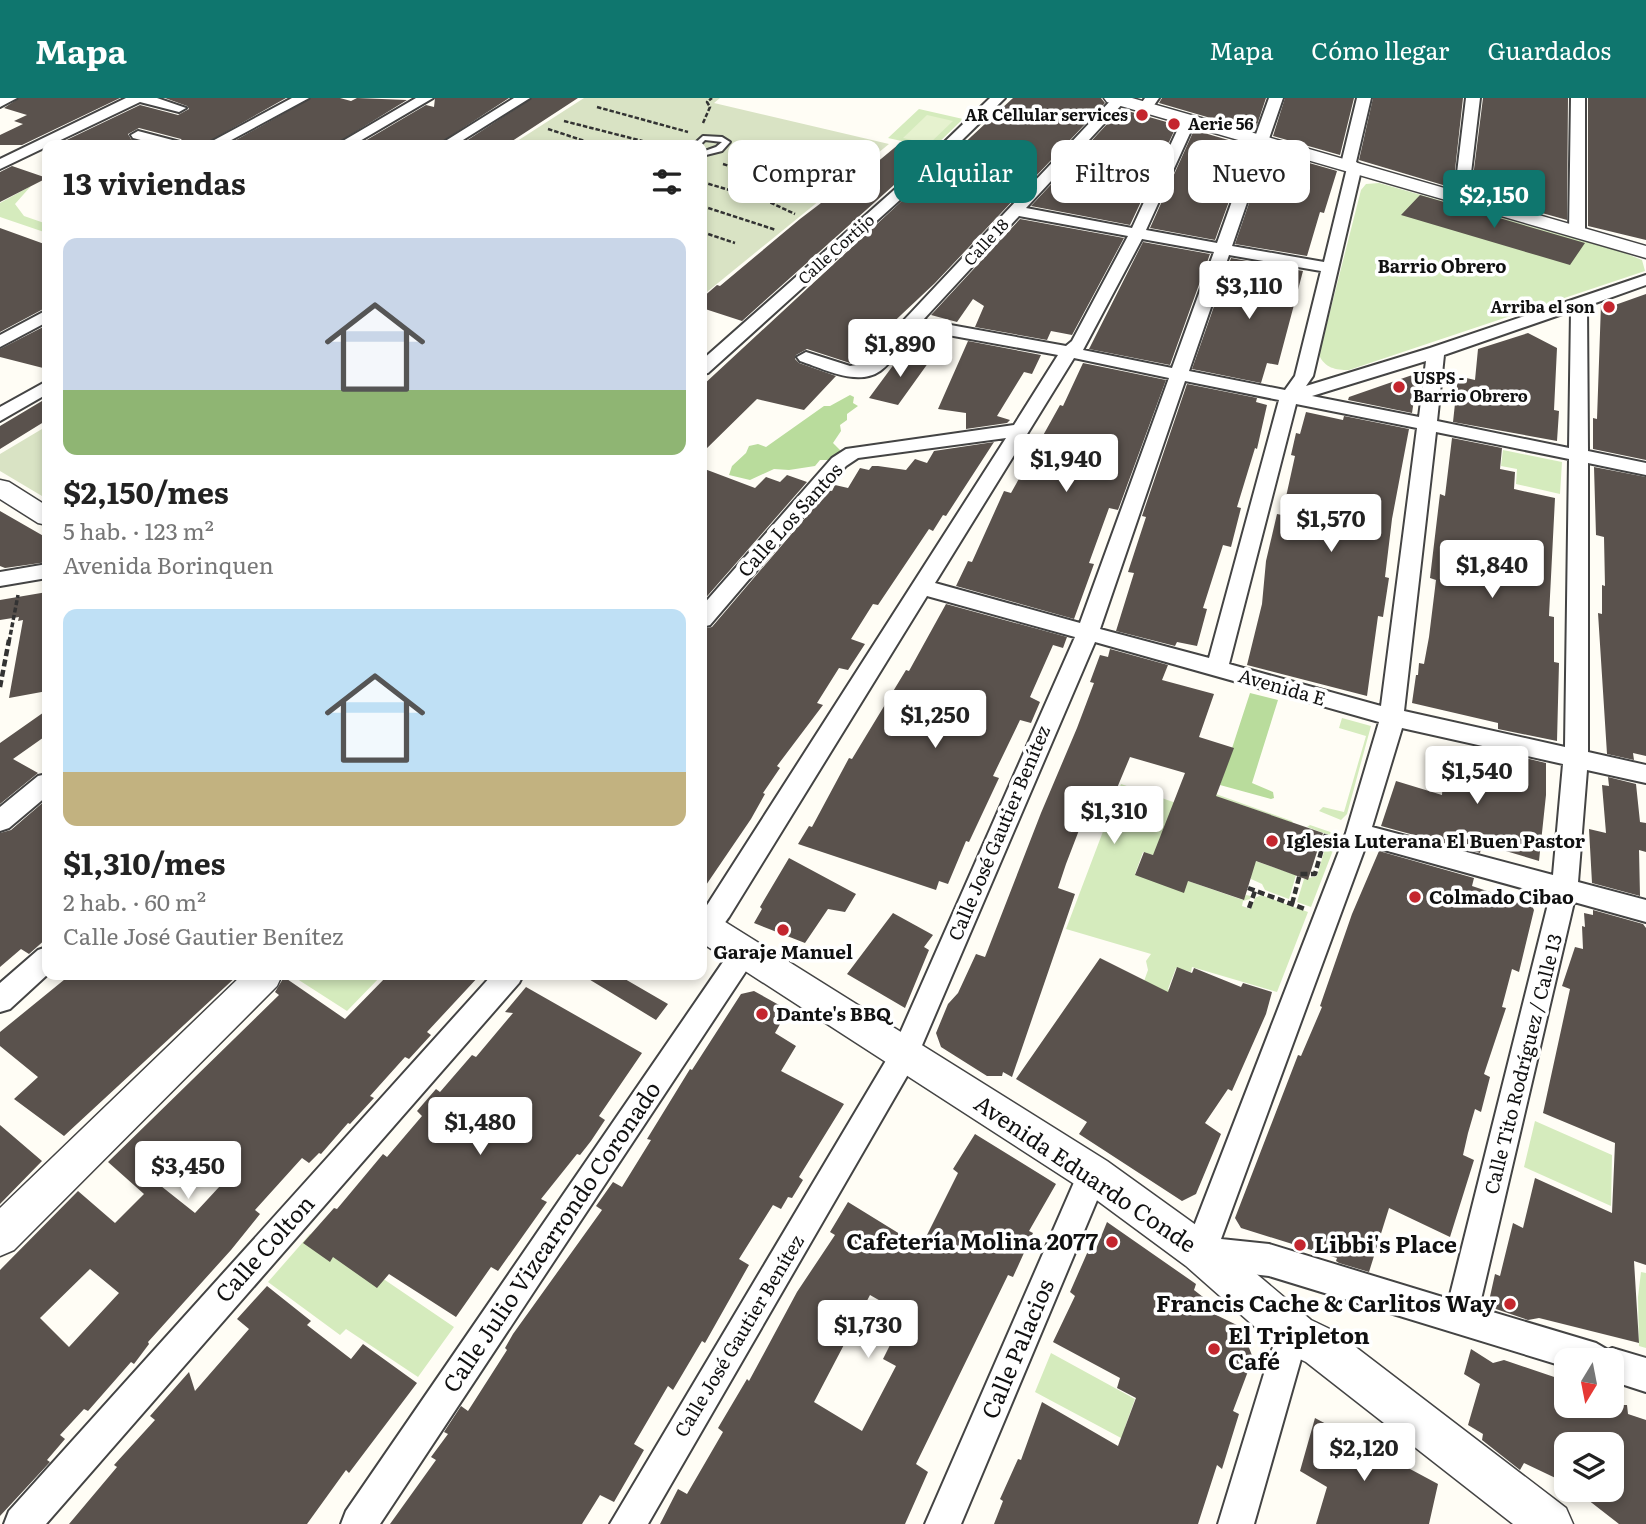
<!DOCTYPE html>
<html lang="es">
<meta charset="utf-8">
<style>
body{margin:0;font-family:Literata,serif;background:#f6f6f6;color:#222;height:100vh;display:flex;flex-direction:column;font-size:26px;white-space:nowrap}
*{box-sizing:border-box;margin:0}
p{font-size:23px;color:#767676}
.icon{flex:none;width:38px;height:38px;fill:none;stroke:currentColor;stroke-width:2;stroke-linecap:round;stroke-linejoin:round}
.map{position:relative;flex:1;overflow:hidden}
.drawer{position:absolute;left:42px;top:42px;width:665px;height:840px;display:flex;flex-direction:column;background:#fff;border-radius:14px;box-shadow:0 4px 10px #0003}
.drawer>*{flex:none}
.banner{position:absolute;left:728px;top:42px;width:665px;height:63px;display:flex;gap:14px}
.needle{width:46px;rotate:190deg}
.tools{position:absolute;left:1554px;top:1250px;display:grid;gap:14px}
.tools a{display:grid;place-items:center;width:70px;height:70px;border-radius:14px;background:#fff;box-shadow:0 4px 10px #0003;font-size:35px}
.price{position:absolute;translate:-50% -60px;padding:0 16px;border-radius:7px;background:#fff;color:#222;font-size:23px;line-height:46px;filter:drop-shadow(0 2px 4px #0008)}
.price::after{content:'';position:absolute;left:50%;top:42px;width:21px;height:16px;margin-left:-10px;background:inherit;clip-path:polygon(0 0,100% 0,50% 100%)}
.price.on{background:#0f766e;color:#fff}
ul{padding:0;list-style:none}
li{display:grid;align-content:center;gap:14px;height:371px;padding:0 21px}
li span{display:grid;place-items:center;height:217px;border-radius:14px;color:#555}
li>.icon{margin-inline-start:auto}
span .icon{width:126px;height:126px;fill:#fffc;stroke-width:1}
li b{font-size:30px}
h2{display:flex;justify-content:space-between;align-items:center;height:84px;padding:0 21px;font-size:30px}
.chip{padding:0 24px;border-radius:14px;background:#fff;box-shadow:0 4px 10px #0003;font-size:24px;line-height:63px}
.chip.on{background:#0f766e;color:#fff}
header{display:flex;align-items:center;gap:42px;box-sizing:border-box;height:98px;padding:0 35px;background:#0f766e;color:#fff}
header strong{font-size:33px}
nav{display:flex;gap:38px;margin-inline-start:auto;font-size:24px}
.map>svg:first-child{display:block}
.green{fill:#d5ebbd}
.forest{fill:#b9dc9c}
.cemetery{fill:#d9e3c4}
.pitch{fill:#e6f2cf}
.building{fill:#5a524d;fill-rule:evenodd}
.lines{fill:none;stroke-linecap:round;stroke-linejoin:round}
.service-casing{stroke:#444;stroke-width:4}
.minor-casing{stroke:#444;stroke-width:4}
.tertiary-casing{stroke:#444;stroke-width:3}
.path-far2{stroke:#333;stroke-width:2.5;stroke-dasharray:4.5 2;stroke-linecap:butt}
.path-far1{stroke:#333;stroke-width:3.5;stroke-dasharray:5 2.5;stroke-linecap:butt}
.path{stroke:#333;stroke-width:4.5;stroke-dasharray:7 3.5;stroke-linecap:butt}
.service{fill:#fff;fill-rule:evenodd}
.minor{fill:#fff;fill-rule:evenodd}
.tertiary{fill:#fff;fill-rule:evenodd}
.poi-dot{fill:#c4262e;stroke:#fff;stroke-width:2.5}
.labels{text-anchor:middle;stroke-width:7;stroke-linejoin:round;paint-order:stroke}
.far-poi-label{font-size:16px;font-weight:bold;fill:#111;stroke:#fff;text-anchor:end}
.far-street-label{font-size:16px;fill:#111;stroke:#fff}
.far-neighbourhood-label{font-size:18px;font-weight:bold;fill:#111;stroke:#fff}
.street-label{font-size:19px;fill:#111;stroke:#fff}
.poi-label{font-size:19px;font-weight:bold;fill:#111;stroke:#fff;text-anchor:start}
.near-street-label{font-size:23px;fill:#111;stroke:#fff}
.near-poi-label{font-size:23px;font-weight:bold;fill:#111;stroke:#fff;text-anchor:end}
</style>
<header>
<strong>Mapa</strong>
<nav><a>Mapa</a><a>Cómo llegar</a><a>Guardados</a></nav>
</header>
<div class="map">
<svg width="1646" height="1426" viewBox="0 0 1646 1426">
<rect width="100%" height="100%" fill="#fffdf5"/>
<path class="green" d="M919,11L963,21L933,50L888,40Z
M1379,85L1622,154L1642,162L1645,173L1349,272C1335,272 1325,270 1319,257L1361,92L1366,86Z
M31,88L15,106L24,118L47,126V135L0,119V105Z
M1503,352L1562,364L1560,396L1516,386L1517,371L1501,368Z
M1342,620L1371,628L1347,716L1341,722L1319,713L1323,709L1344,714L1366,638L1339,630Z
M1121,686L1179,706L1213,695L1292,723L1293,725L1239,706L1153,757L1143,754L1135,776L1188,783L1243,802L1246,797L1251,798L1250,801L1243,803L1242,808L1251,811L1255,800L1261,797L1308,814L1277,894L1192,869L1191,874L1176,870L1168,891L1246,923L1143,886L1148,872L1146,863L1151,856L1066,831Z
M1310,727L1339,737L1311,809L1297,804L1304,781L1317,778L1329,737L1307,729Z
M1230,754L1296,777L1289,801L1265,792L1262,786L1251,781V777Z
M291,877H382L347,913Z
M1535,1023L1612,1057L1611,1108L1524,1069Z
M310,1136L385,1182L454,1229L418,1279L346,1231L340,1237L268,1184Z
M1641,1174L1646,1175V1250L1639,1248L1638,1199Z
M1051,1255L1135,1301L1125,1329L1132,1333L1136,1348L1035,1294Z"/>
<path class="forest" d="M850,297L854,299L853,305L858,308L847,316V322L840,327L841,333L833,345L843,355L833,362H820L815,368L789,372L774,371L750,382L729,377L732,368L746,355L749,348L758,346L766,349L824,308H830Z
M1250,595L1278,602L1252,685L1273,694L1274,700L1271,701L1220,687Z"/>
<path class="cemetery" d="M584,0H720L714,5L889,46L702,198V47H511Z
M47,328V401L0,373V356Z"/>
<path class="pitch" d="M927,17L953,23L929,46L903,40Z"/>
<path class="building" d="M19,0H120L22,47H0V37L23,26L14,23L27,17L4,10Z
M165,0H286L203,47H185L181,41L139,30L128,36L131,41L150,47H56L140,7L178,17L189,11L187,8Z
M311,0H340L351,3L357,0L407,2L334,47H227Z
M435,0H509L437,47H358L426,7L434,9Z
M532,0H578L506,47H460Z
M1013,0H1101L1105,5L935,185L850,265L807,251L796,257L795,261L799,265L836,278L804,312L757,301L702,355V288Z
M1162,0H1266L1255,33L1159,5Z
M1285,0H1354L1340,57L1273,38Z
M1373,0H1463L1453,90L1359,62Z
M1483,0H1568L1567,122L1471,95Z
M1588,0H1646V142L1588,128Z
M1121,11L1177,27L1130,127L1031,108Z
M1194,32L1249,48L1215,142L1150,130Z
M899,46L932,53L742,223L702,210V200L717,187L720,188L800,121L842,89L846,90Z
M1267,53L1337,73L1324,115L1320,114L1307,158L1235,146Z
M12,68L47,80L0,104V74Z
M1420,97L1585,145L1570,167L1401,117Z
M1020,121L1124,140L1072,237L1051,233L1047,242L975,229L984,208L973,201L957,224L931,217Z
M0,130L47,147V209L0,234Z
M1143,144L1210,156L1170,267L1089,251Z
M1231,160L1303,173L1278,267L1267,265L1261,285L1192,271Z
M1646,196V362L1593,351V320L1597,321L1601,206L1615,207Z
M47,227V271L0,259V251Z
M1528,235L1557,250L1554,312L1559,313L1557,343L1453,324L1458,278L1475,282L1478,251Z
M968,243L1041,257L1032,276L1024,274L997,318L1010,322L1007,325L966,331V315L938,311Z
M903,254L931,261L898,307L869,300Z
M1083,265L1166,282L1118,412L1109,410L1089,465L1094,466L1074,521L956,488L968,463L972,464L1004,393L1011,395L1060,307L1063,308Z
M1418,275L1412,315L1348,302L1349,299Z
M1187,286L1257,300L1256,304L1267,307L1257,351L1255,350L1237,409L1241,410L1231,449L1223,447L1203,510L1207,511L1197,548L1177,544L1175,548L1116,533L1134,475L1128,474L1146,419L1142,418Z
M47,300V322L0,351V328Z
M1306,314L1343,322L1344,318L1409,331L1392,421L1385,479L1389,480L1383,519L1378,518L1367,598L1247,567L1262,506L1266,463L1277,416L1282,417L1295,358L1291,357L1296,335L1300,336Z
M1452,340L1502,350L1500,371L1515,374L1514,391L1555,400L1549,518L1554,519V564L1559,565L1557,643L1498,631V625L1412,605L1416,577H1418L1419,565L1424,566L1429,539L1436,482L1430,480L1440,396L1445,398Z
M994,344L946,418L943,417L933,433L929,431L878,507L873,506L851,541L865,546L848,572L839,570L817,605L823,607L777,668L780,670L763,695L765,696L751,721L702,793V531L712,529L829,392L832,393L835,387L848,390L860,370L869,372L872,368H878L906,372L915,361L927,365L934,353Z
M1594,369L1646,379V658L1633,655L1634,662L1607,656L1598,515L1602,516V487L1605,488L1604,439L1596,437Z
M702,370L755,390L766,379L780,384L787,377L807,384L702,504Z
M0,413L47,440V464L5,470L0,468Z
M47,494V593L9,600L23,522L18,523L19,519L0,522V502Z
M946,506L1067,539L1063,550L1053,547L1030,599L1040,604L1031,625L1020,622L993,678L999,680L969,744L966,743L948,786L939,783L936,792L798,746L809,728L812,729L849,660L852,661L906,572L909,573Z
M1110,551L1168,567L1162,582L1214,596L1199,639L1234,650L1216,698L1323,735L1308,782L1256,763L1244,802L1188,783L1184,795L1135,777L1144,754L1153,757L1185,675L1130,659L1099,733L1081,727L1066,766L1058,790L1075,796L1012,979L1003,974L1002,978H987L941,949L936,935L948,906L958,895L976,856L985,859L1041,715L1077,630L1094,585L1090,584L1100,557L1108,559Z
M47,612V637L13,661L38,675L0,706V645Z
M1499,654L1546,665V697L1539,763L1482,746L1480,755L1381,728L1396,683L1442,697L1444,668L1455,671L1456,656L1499,667Z
M1608,679L1636,686L1640,724L1646,725V754L1639,752L1640,798L1592,785L1589,731L1606,735L1602,687L1609,688Z
M47,701V840L29,856L21,851L0,869V735L11,732Z
M1379,753L1474,780L1472,788L1532,808L1534,812L1519,874L1512,871L1502,909L1506,910L1484,976L1490,979L1481,1014L1475,1011L1468,1035L1463,1057L1474,1062L1450,1139L1389,1110L1369,1174L1339,1165L1336,1163L1337,1160L1241,1130L1235,1120L1298,957L1301,958L1322,909L1320,908L1352,816Z
M789,760L856,796L845,814L828,811L805,845L754,825L762,811L760,809Z
M1593,812L1643,826L1646,830V1167L1634,1163L1639,1245L1539,1220L1528,1222L1490,1209L1489,1203L1495,1176L1500,1178L1513,1125L1523,1130L1535,1080L1612,1115L1615,1045L1543,1015L1570,891L1562,888L1575,849L1583,851L1582,828L1585,829L1584,815L1593,817Z
M893,815L933,837L924,849L929,852L905,910L847,876Z
M1100,860L1168,894L1177,869L1192,875L1194,870L1241,889L1243,885L1272,894L1266,916L1232,993L1228,991L1205,1025L1221,1036L1196,1096L1182,1103L1079,1036L1087,1024L1016,981Z
M70,877H238L64,1038L14,1001L38,979L0,948V934Z
M388,877H480L427,934L431,937L409,961L405,959L370,998L374,1000L350,1026L348,1025L321,1056L319,1055L309,1065L302,1060L255,1112L260,1116L231,1152L148,1244L149,1246L134,1266L131,1264L88,1313L84,1311L60,1337L65,1341L47,1362L50,1364L0,1418V1172L78,1093L115,1125L144,1096L108,1064L279,897L275,894L284,879L345,921ZM198,1050L232,1075L195,1115L161,1088ZM90,1171L119,1195L69,1249L40,1220Z
M589,877H618L668,906L656,922L587,880Z
M526,889L642,955L599,1018L605,1022L591,1043L580,1057L577,1056L541,1101L547,1104L498,1173L491,1169L456,1219L389,1176L377,1190L333,1159L330,1164L303,1145L334,1110L337,1111L383,1056L387,1059L422,1018L417,1013L436,991L440,994L472,957L476,959L513,915L505,914Z
M754,893L788,912L775,935L796,948L781,973L844,1006L799,1079L803,1082L792,1100L788,1099L781,1111L773,1107L739,1161L749,1167L705,1245L702,1243L673,1292L668,1288L634,1346L644,1352L614,1404L600,1397L582,1426H390L436,1362L431,1359L448,1336L444,1334L461,1308L468,1313L507,1252L505,1250L513,1236L602,1112L596,1108L613,1084L622,1089L651,1042L647,1041L690,971L692,972L741,896Z
M0,1027L42,1063L0,1106Z
M975,1036L1056,1086L1029,1133L1033,1135L1013,1179L1008,1177L916,1366L928,1374L905,1426H660L678,1391L687,1396L723,1334L718,1330L747,1281L749,1283L797,1194L835,1137L830,1134L848,1104L921,1149L958,1075L953,1071ZM870,1197L905,1217L883,1261L896,1268L862,1333L814,1304Z
M1107,1124L1196,1186L1194,1192L1212,1206L1210,1214L1241,1229L1253,1260L1233,1313L1239,1316L1222,1371L1217,1367L1198,1426H994L1003,1403L1000,1401L1018,1361L1021,1362L1042,1304L1118,1348L1136,1300L1117,1290L1120,1280L1053,1244L1075,1198L1070,1194L1088,1153L1094,1156Z
M267,1188L311,1223L307,1227L351,1261L363,1246L417,1285L349,1375L346,1372L307,1426H69L117,1369L114,1367L155,1322L150,1318L189,1274L195,1293L249,1231L237,1221Z
M1471,1251L1493,1265L1504,1262L1566,1283V1307H1627L1628,1316L1646,1322V1426H1619L1574,1391H1612V1346H1566V1385L1524,1365L1520,1372L1482,1342L1483,1336L1468,1327L1480,1286L1464,1276Z
M1315,1320L1438,1386L1429,1426H1316L1327,1389L1300,1373Z"/>
<g class="lines">
<g class="service-casing">
<path id="service" d="M703,38L722,39L730,44L722,53L702,58V54L716,49L722,44L705,42L700,47H693Z"/>
</g>
<g class="minor-casing">
<path id="minor" d="M0,0H17L0,9Z
M126,0H157L186,10L179,14L140,4L0,71V61Z
M292,0H309L222,47H205Z
M416,0H433L353,47H336Z
M514,0H530L455,47H439Z
M990,0H1005L912,91L708,275L702,276V262L902,85Z
M1113,0L1126,2L1026,110L1132,130L1182,22L1189,18L1196,22L1146,132L1217,145L1269,0H1283L1232,148L1324,164L1347,70L1341,66L1357,0H1371L1356,64L1362,68L1313,278L1306,288L1430,250L1646,177V187L1587,208L1588,353L1646,365V377L1588,365V654L1646,667V685L1587,672L1578,784L1646,802V824L1574,804L1479,1210L1596,1245L1608,1252L1612,1250L1646,1260V1294L1612,1283V1262H1566V1269L1269,1178L1200,1170L1189,1165L1184,1154L1346,735L1379,624L1095,544L914,966L648,1426H610L894,949L1075,539L927,498L729,819C722,828 715,842 702,839V815L1006,340L858,360L846,368L710,527L702,529V508L832,360L846,351L1014,327L1058,257L915,231C905,244 893,264 880,273C857,289 822,270 800,263L797,259L806,254L850,268L869,265L905,221ZM1019,118L1128,138L1072,243L1066,248L923,222ZM1142,141L1214,154L1172,270L1083,252ZM1229,157L1321,173L1295,278L1285,292L1189,273ZM1571,213L1569,350L1437,323L1444,257ZM1074,260L1169,280L1080,525L935,485ZM1426,263L1419,319L1312,298ZM1185,283L1279,302L1209,560L1100,531ZM1296,306L1417,330L1381,608L1229,566ZM1436,334L1569,361L1565,649L1404,613ZM1402,630L1563,666L1553,777L1372,729ZM1366,747L1550,798L1449,1201L1269,1146L1221,1141Z
M1145,0H1159L1150,13L1145,14L1138,10Z
M1466,0H1480L1468,100L1461,104L1454,100Z
M1571,0H1585V134L1577,139L1569,134Z
M138,33L180,44L182,47H160L133,40L131,37Z
M47,212V224L0,249V237Z
M47,283V296L0,323V309Z
M47,466V480L0,488V474Z
M47,676V698L9,730L0,733V709L38,678Z
M745,842L754,845L758,853L754,861L380,1426H341L346,1413L736,845Z
M47,849V877L10,911L0,914V885L38,852Z
M492,877H523L519,885L46,1426H4L9,1413Z
M1093,1061L1104,1066L1108,1076L961,1426H925L1082,1066Z
M1296,1221L1308,1225L1312,1237L1301,1261L1254,1426H1218L1270,1256L1284,1225Z"/>
</g>
<g class="tertiary-casing">
<path id="tertiary" d="M1104,0H1132L1646,148V160L1107,4Z
M0,382L9,384L47,408V427L38,425L0,401Z
M702,813L714,817L1107,1063L1214,1140L1311,1222L1336,1234L1566,1410L1573,1426H1513L1306,1264L1281,1252L1186,1168L1079,1089L702,845Z
M242,877H282L277,888L14,1152L0,1158V1110Z"/>
</g>
<path class="path-far2" d="M597,9L688,34
M564,23L658,47
M703,25L710,9L707,4L712,0
M548,31L597,47
M740,49L826,74
M723,66L815,95
M702,84L767,103L795,116
M702,108L776,132
M702,134L735,145"/>
<path class="path-far1" d="M9,544L18,497"/>
<path class="path" d="M0,589L9,542
M1248,790L1305,811
M1292,806L1300,776H1315L1326,736
M1249,810L1255,793"/>
<use href="#service" class="service"/>
<use href="#minor" class="minor"/>
<use href="#tertiary" class="tertiary"/>
</g>
<g class="poi-dot">
<circle cx="1142" cy="17" r="7"/>
<circle cx="1174" cy="26" r="7"/>
<circle cx="1609" cy="209" r="7"/>
<circle cx="1399" cy="289" r="7"/>
<circle cx="1272" cy="743" r="7"/>
<circle cx="1415" cy="799" r="7"/>
<circle cx="783" cy="832" r="7"/>
<circle cx="762" cy="916" r="7"/>
<circle cx="1112" cy="1144" r="7"/>
<circle cx="1300" cy="1147" r="7"/>
<circle cx="1510" cy="1206" r="7"/>
<circle cx="1214" cy="1251" r="7"/>
</g>
<g class="labels">
<g class="far-poi-label">
<text x="1128" y="23">AR Cellular services</text>
<text x="1188" y="32" text-anchor="start">Aerie 56</text>
<text x="1595" y="215">Arriba el son</text>
<text x="1413" y="286" text-anchor="start">USPS -<tspan x="1413" dy="18">Barrio Obrero</tspan></text>
</g>
<g class="far-street-label">
<text transform="translate(986 144) rotate(-47)" y="6">Calle 18</text>
<text transform="translate(836 151) rotate(-42)" y="6">Calle Cortijo</text>
</g>
<g class="far-neighbourhood-label">
<text x="1442" y="175">Barrio Obrero</text>
</g>
<g class="street-label">
<text transform="translate(790 422) rotate(-48)" y="7">Calle Los Santos</text>
<text transform="translate(1282 589) rotate(16)" y="7">Avenida E</text>
<text transform="translate(999 735) rotate(-67)" y="7">Calle José Gautier Benítez</text>
<text transform="translate(1523 966) rotate(-76)" y="7">Calle Tito Rodríguez / Calle 13</text>
<text transform="translate(739 1238) rotate(-59)" y="7">Calle José Gautier Benítez</text>
</g>
<g class="poi-label">
<text x="1286" y="750">Iglesia Luterana El Buen Pastor</text>
<text x="1429" y="806">Colmado Cibao</text>
<text x="783" y="861" text-anchor="middle">Garaje Manuel</text>
<text x="776" y="923">Dante's BBQ</text>
</g>
<g class="near-street-label">
<text transform="translate(1085 1076) rotate(34)" y="8">Avenida Eduardo Conde</text>
<text transform="translate(552 1139) rotate(-56)" y="8">Calle Julio Vizcarrondo Coronado</text>
<text transform="translate(265 1151) rotate(-48)" y="8">Calle Colton</text>
<text transform="translate(1018 1251) rotate(-67)" y="8">Calle Palacios</text>
</g>
<g class="near-poi-label">
<text x="1098" y="1152">Cafetería Molina 2077</text>
<text x="1314" y="1155" text-anchor="start">Libbi's Place</text>
<text x="1496" y="1214">Francis Cache &amp; Carlitos Way</text>
<text x="1228" y="1246" text-anchor="start">El Tripleton<tspan x="1228" dy="26">Café</tspan></text>
</g>
</g>
</svg>
<div class="tools">
<a><svg class="needle" viewBox="-14 -14 28 28"><path d="M0-13l5 13h-10z" fill="#e53935"/><path d="M0 13l5-13h-10z" fill="#767676"/></svg></a>
<a><svg class="icon" aria-label="layers" viewBox="0 0 24 24"><path d="M12 4l9 5-9 5-9-5zM3 14l9 5 9-5"/></svg></a>
</div>
<b class="price on" style="left:1494px;top:132px">$2,150</b>
<b class="price" style="left:1249px;top:223px">$3,110</b>
<b class="price" style="left:900px;top:281px">$1,890</b>
<b class="price" style="left:1066px;top:396px">$1,940</b>
<b class="price" style="left:1331px;top:456px">$1,570</b>
<b class="price" style="left:1492px;top:502px">$1,840</b>
<b class="price" style="left:935px;top:652px">$1,250</b>
<b class="price" style="left:1477px;top:708px">$1,540</b>
<b class="price" style="left:1114px;top:748px">$1,310</b>
<b class="price" style="left:480px;top:1059px">$1,480</b>
<b class="price" style="left:188px;top:1103px">$3,450</b>
<b class="price" style="left:868px;top:1262px">$1,730</b>
<b class="price" style="left:1364px;top:1385px">$2,120</b>
<div class="banner">
<a class="chip">Comprar</a>
<a class="chip on">Alquilar</a>
<a class="chip">Filtros</a>
<a class="chip">Nuevo</a>
</div>
<section class="drawer">
<h2>13 viviendas<svg class="icon" aria-label="filters" viewBox="0 0 24 24"><path d="M4 7h16M4 17h16"/><circle cx="9" cy="7" r="2"/><circle cx="15" cy="17" r="2"/></svg></h2>
<ul>
<li><span style="background:linear-gradient(#c9d6e8 70%,#8fb573 0)"><svg class="icon" aria-label="home" viewBox="0 0 24 24"><path d="M3 11l9-7 9 7M6 9v11h12V9"/></svg></span><div><b>$2,150/mes</b><p>5 hab. · 123 m²</p><p>Avenida Borinquen</p></div></li>
<li><span style="background:linear-gradient(#bfe0f5 75%,#c2b280 0)"><svg class="icon" aria-label="home" viewBox="0 0 24 24"><path d="M3 11l9-7 9 7M6 9v11h12V9"/></svg></span><div><b>$1,310/mes</b><p>2 hab. · 60 m²</p><p>Calle José Gautier Benítez</p></div></li>
</ul>
</section>
</div>
